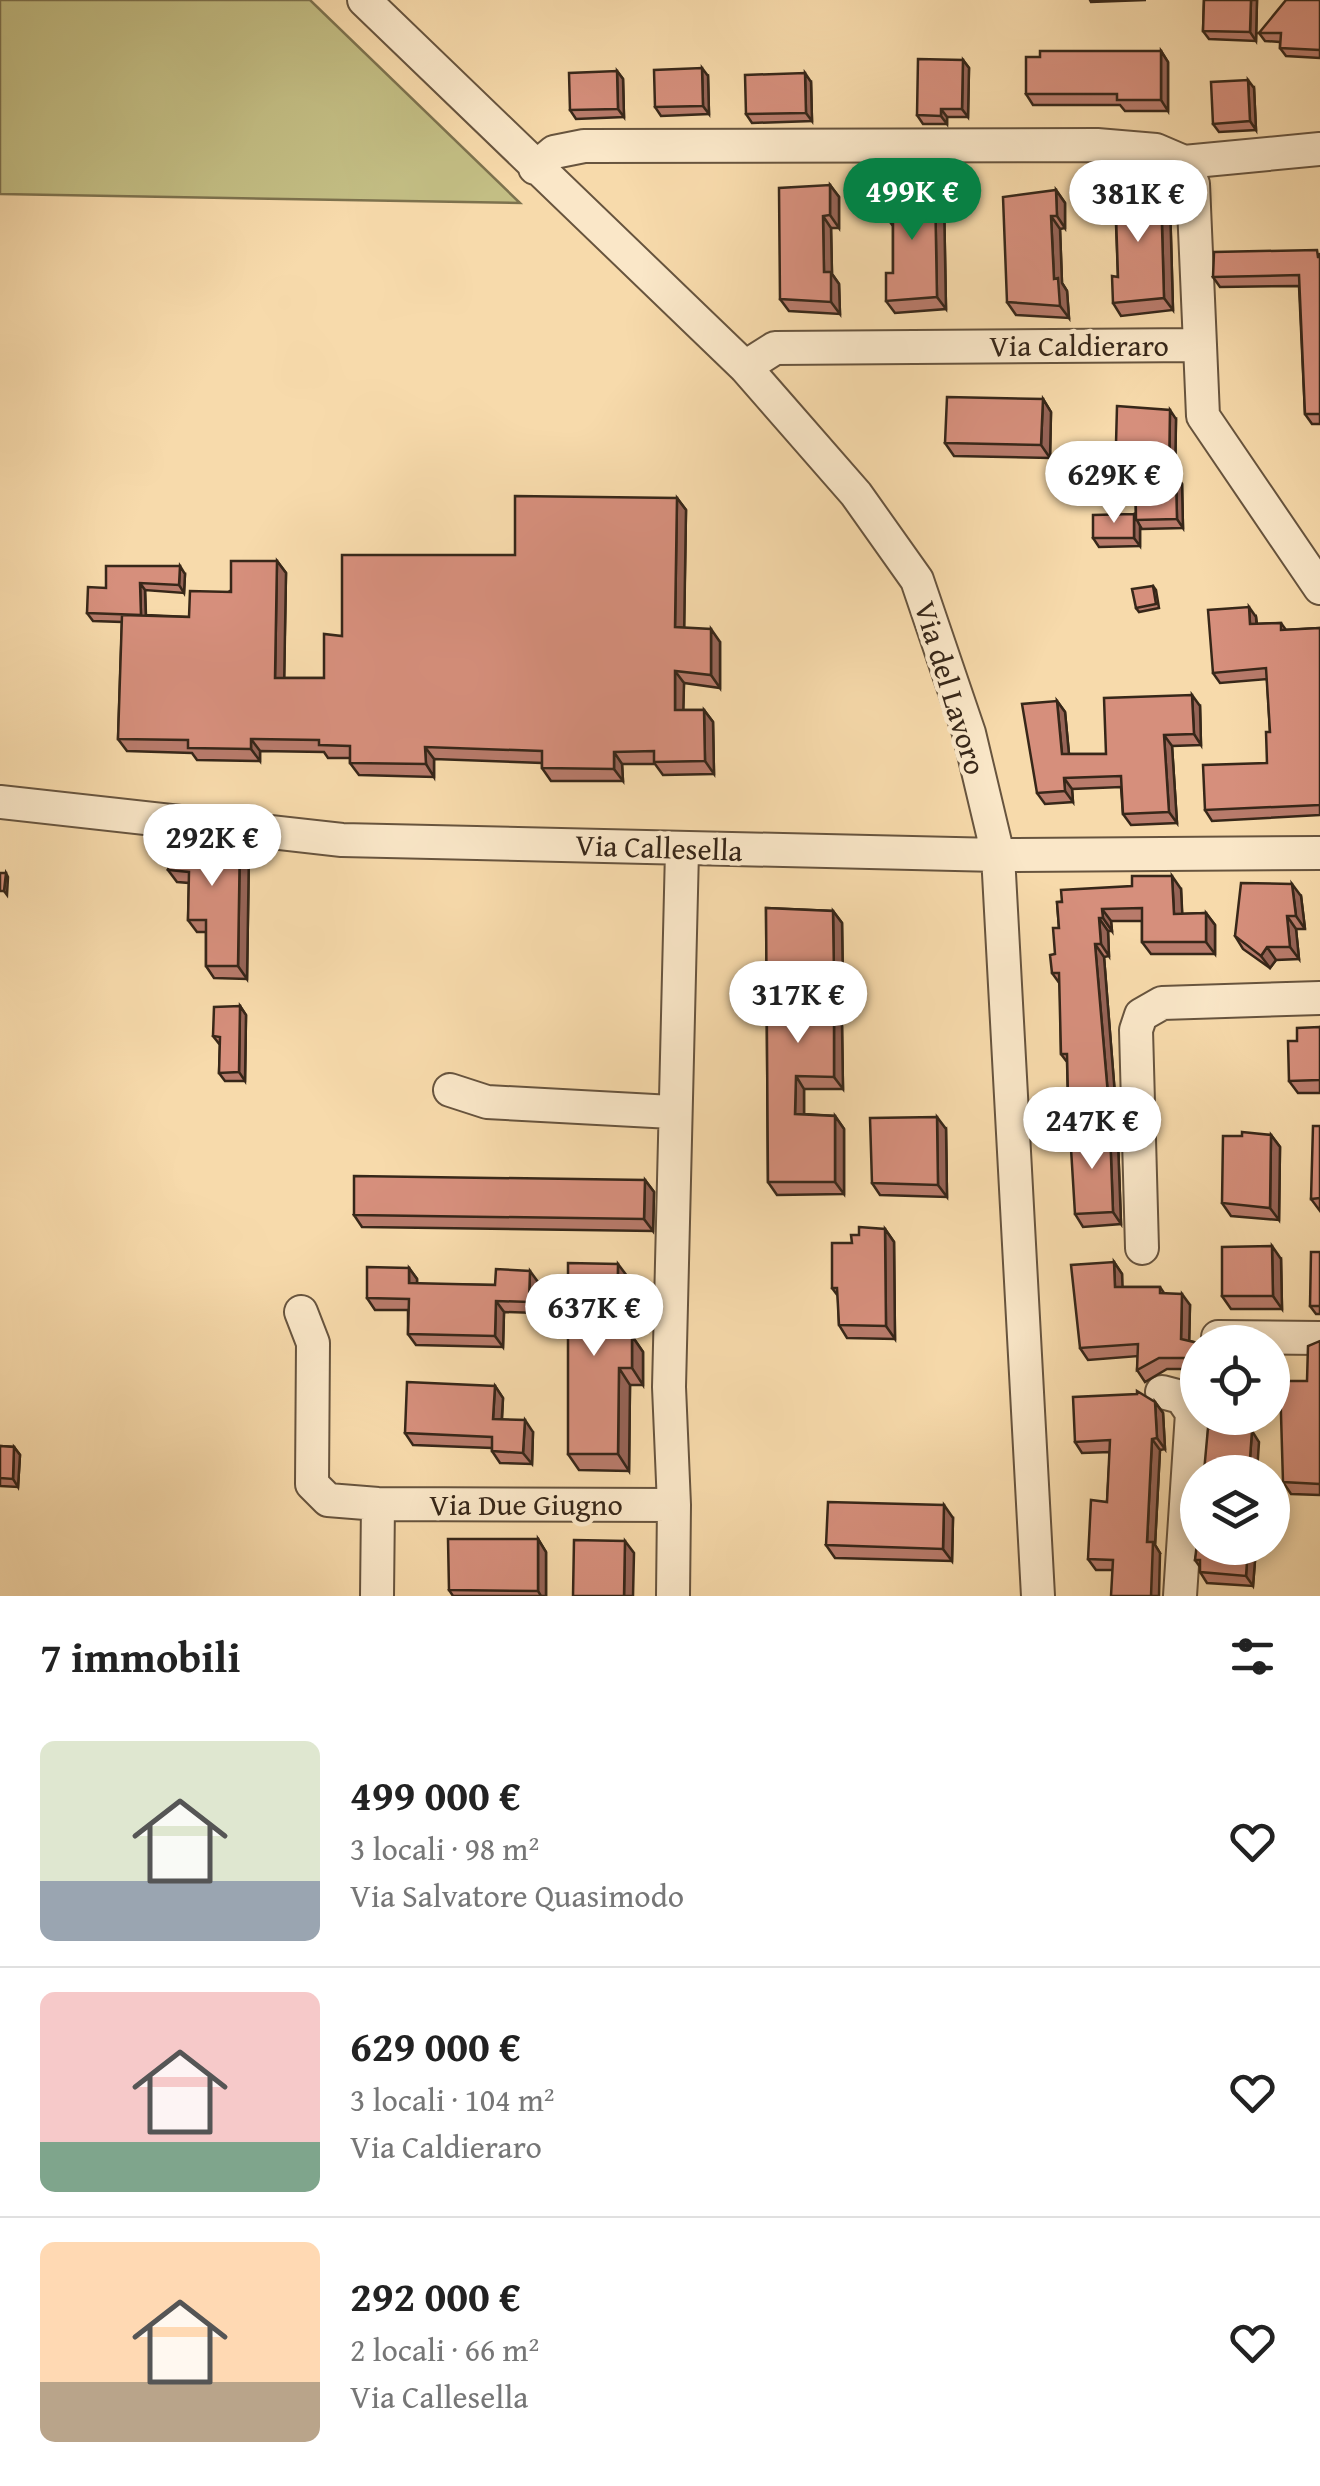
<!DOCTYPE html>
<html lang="it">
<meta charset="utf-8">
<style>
body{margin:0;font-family:"Gentium Book Plus",serif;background:#f2f2f2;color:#222;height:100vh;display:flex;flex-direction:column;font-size:38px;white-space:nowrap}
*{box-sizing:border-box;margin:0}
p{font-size:32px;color:#767676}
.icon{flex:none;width:55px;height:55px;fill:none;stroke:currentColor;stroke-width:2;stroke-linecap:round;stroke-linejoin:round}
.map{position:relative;height:1596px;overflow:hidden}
.drawer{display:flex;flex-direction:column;background:#fff;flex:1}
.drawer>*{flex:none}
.fabs{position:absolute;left:1180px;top:1325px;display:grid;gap:20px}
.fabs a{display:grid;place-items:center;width:110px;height:110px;border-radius:50%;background:#fff;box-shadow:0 5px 15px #0003;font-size:50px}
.price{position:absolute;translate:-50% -85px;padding:0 22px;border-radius:35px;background:#fff;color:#222;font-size:32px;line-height:65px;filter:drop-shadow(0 2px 5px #0008)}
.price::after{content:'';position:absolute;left:50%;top:60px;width:30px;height:22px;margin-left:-15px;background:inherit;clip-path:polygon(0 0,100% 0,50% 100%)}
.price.selected{background:#0b8043;color:#fff}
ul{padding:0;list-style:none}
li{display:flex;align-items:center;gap:30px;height:250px;padding:0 40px}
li+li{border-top:2px solid #e0e0e0}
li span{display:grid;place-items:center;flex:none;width:280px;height:200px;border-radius:15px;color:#555}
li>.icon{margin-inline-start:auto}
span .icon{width:120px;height:120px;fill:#fffc;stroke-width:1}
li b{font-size:42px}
h2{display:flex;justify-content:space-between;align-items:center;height:120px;padding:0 40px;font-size:42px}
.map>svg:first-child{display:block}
.green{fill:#c3be84;stroke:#7d724e;stroke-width:2.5}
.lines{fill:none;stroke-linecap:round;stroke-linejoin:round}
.minor-casing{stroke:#67543e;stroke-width:36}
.minor{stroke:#fae7c8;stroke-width:32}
.wall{fill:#b87b6b;stroke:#372719;stroke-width:2.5}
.shaded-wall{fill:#966457;stroke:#372719;stroke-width:2.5}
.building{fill:#d68f7c;stroke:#372719;stroke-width:2.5}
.labels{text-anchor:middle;stroke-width:9;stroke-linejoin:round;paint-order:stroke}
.street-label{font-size:30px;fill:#372719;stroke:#fae7c8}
</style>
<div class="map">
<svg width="1320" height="1596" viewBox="0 0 1320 1596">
<rect width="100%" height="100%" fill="#f7daab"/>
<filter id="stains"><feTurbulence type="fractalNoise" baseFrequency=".002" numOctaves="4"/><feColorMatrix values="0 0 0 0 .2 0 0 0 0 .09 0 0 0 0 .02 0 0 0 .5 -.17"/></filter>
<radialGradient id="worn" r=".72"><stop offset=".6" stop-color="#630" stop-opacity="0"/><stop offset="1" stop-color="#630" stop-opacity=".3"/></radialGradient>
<path class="green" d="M0,0H310L520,203L0,194Z"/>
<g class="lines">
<g class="minor-casing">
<path id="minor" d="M364,0L745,367L856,494L917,580L969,733L998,855L1038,1596
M1184,162L1193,184L1200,345
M535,168L554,152L584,146L1097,145L1156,150L1184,162L1320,149
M745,367L775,348L1200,345L1203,416L1320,588
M0,802L342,840L998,855L1320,853
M450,1090L487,1102L672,1112
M1142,1248L1136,1030L1141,1015L1162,1003L1320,998
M301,1312L313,1343L312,1484L328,1500L378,1504L674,1505
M1218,1337L1320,1338
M1162,1392L1181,1397L1192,1413L1180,1596
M377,1596L378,1504
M673,1596L674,1505L669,1387L682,851"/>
</g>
<use href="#minor" class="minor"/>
</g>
<path class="wall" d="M1090,0H1146L1091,2Z
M1204,0H1257L1256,41L1209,39L1203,31Z
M1320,0V58L1286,56L1280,48V42L1265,41L1259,33Z
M1161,51L1168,62V111H1125L1120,105H1033L1026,94Z
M963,60L969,68L968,117H947V124H923L917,115Z
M617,71L623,79L624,117L576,119L570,110Z
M708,76L709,114L661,116L655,107Z
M811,82L812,121L752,123L746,114Z
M1254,88L1256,130L1219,132L1213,124Z
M830,185L839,197V228H831L832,274L839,284L840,314L789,311L780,299Z
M1056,190L1065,203V228L1060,229L1062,283L1067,291L1069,318L1016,315L1007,302Z
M944,200L946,309L895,313L886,301L893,273V226L885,215Z
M1170,203L1173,310L1121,316L1113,303L1118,277L1116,224L1110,215Z
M1320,254V424H1312L1305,414L1299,286L1220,287L1213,277Z
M1043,399L1051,412L1050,458L954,456L945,443Z
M1176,419L1175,476L1182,484L1183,528L1142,529L1140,526V546L1099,547L1093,538L1134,514L1136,517L1135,453L1122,452L1116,444Z
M677,498L686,510L684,627L720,642V688L684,683L683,710H704L713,722L714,774L663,775L655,764H622L623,781H551L542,768V763L434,759V777L359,775L350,763V758H328L324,752L260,751V761L197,760L192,753L127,751L118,739L122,622L93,621L87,613L106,588L185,574L184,593L145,590L146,615L189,617L277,561L286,573L284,678H324L342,636L515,555Z
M1153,586L1156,590L1159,608L1139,612L1136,608Z
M1256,617L1257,624L1281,623L1286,630L1320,628V815L1212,821L1205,810L1267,763L1270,732L1267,679L1220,683L1213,673Z
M1057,701L1065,712L1069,754H1106L1200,706L1201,745L1172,746L1177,823L1131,825L1123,814L1121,787L1072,789L1073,802L1045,804L1037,793Z
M240,837L249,850L247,979L214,978L206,966V932H197L188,920L189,883L177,882L168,870Z
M1181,889L1182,914L1206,913L1215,925V954H1151L1142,942V921H1111L1112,931H1108L1109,956L1104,957L1116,1108H1076L1068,1096L1067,1062L1061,1054L1060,984L1052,973L1059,928L1057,902Z
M1301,896L1305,929H1296L1299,959L1276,960L1270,968L1243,949L1235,936Z
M766,908L833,911L842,923L843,988L806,989L805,1014H834L842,1026L843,1089H804V1114L835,1116L844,1129V1194L777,1195L768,1182Z
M240,1006L246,1015L245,1081H225L219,1073L220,1045L213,1036Z
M1320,1027V1093H1298L1289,1081L1297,1041Z
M1320,1126V1211L1311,1199Z
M946,1129L947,1197L880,1195L872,1183Z
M1110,1130L1118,1142L1121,1224L1083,1227L1075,1214Z
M1271,1135L1280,1147L1279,1220L1231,1216L1222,1203L1242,1136Z
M645,1180L654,1192L653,1231L362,1227L354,1215Z
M885,1229L894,1242L895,1339L847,1338L839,1325L838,1296L832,1288L852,1243Z
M1320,1252V1314H1316L1310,1306Z
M1281,1259L1282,1309H1231L1222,1296Z
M1114,1262L1122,1274V1287H1160L1164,1293L1190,1305L1189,1341L1198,1343V1369H1167L1145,1382L1137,1370L1138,1356L1088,1360L1080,1348Z
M409,1268L417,1279V1284L495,1285L538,1282L537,1313L504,1312L503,1347L416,1345L408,1334V1310H375L367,1298Z
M630,1280L629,1336H632L643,1352V1385H630L629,1471L579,1470L568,1454Z
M1320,1341V1495L1291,1494L1283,1482L1307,1381Z
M495,1386L503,1398L502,1419L533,1432L532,1464L500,1463L492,1451V1448L413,1445L405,1433Z
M1155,1402L1163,1413L1165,1449L1160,1450L1155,1545L1160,1553L1112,1570H1096L1088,1559L1107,1502L1110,1452L1082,1453L1075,1442Z
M0,1446L14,1447L20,1455L18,1487L0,1486Z
M953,1518L952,1561L835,1558L826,1545Z
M538,1539L546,1552V1596H453L449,1590Z
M1198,1548H1267V1549L1256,1548L1253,1586L1207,1583L1200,1572V1567L1195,1560Z"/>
<path class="shaded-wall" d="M1251,0H1257L1256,41L1250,32Z
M1161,51L1168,62V111L1161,100Z
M963,60L969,68L968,117L962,109Z
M702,68L708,76L709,114L703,106Z
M617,71L623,79L624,117L618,109Z
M805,73L811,82L812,121L806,113Z
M1248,80L1254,88L1256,130L1250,121Z
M941,109L947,117V124L941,116Z
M830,185L839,197V228L830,215Z
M935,187L944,200L946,309L937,297Z
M1056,190L1065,203V228L1057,216Z
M1161,190L1170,203L1173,310L1164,298Z
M823,216L831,228L832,274L839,284L840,314L831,302L824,272Z
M1051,216L1060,229L1062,283L1067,291L1069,318L1060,306L1054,279Z
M1043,399L1051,412L1050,458L1041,445Z
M1170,410L1176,419L1175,484L1169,476Z
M1176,476L1182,484L1183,528L1177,519Z
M677,498L686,510L684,639L675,627Z
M1134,514L1140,526V546L1134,538Z
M277,561L286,573L284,691L275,678Z
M180,566L185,574L184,593L179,585Z
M140,583L145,590L146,623L141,615Z
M1249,607L1256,617L1257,634L1250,624Z
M711,629L720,642V688L711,675Z
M675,671L684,683L683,723L675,710Z
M1192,695L1200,706L1201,745L1194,734Z
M1057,701L1065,712L1070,765L1062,754Z
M704,710L713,722L714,774L705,761Z
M1164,735L1172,746L1177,823L1169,812Z
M251,739L260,751V761L251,749Z
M425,747L434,759V777L426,764Z
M614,752L622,764L623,781L614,769Z
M1064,778L1072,789L1073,802L1065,791Z
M240,837L249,850L247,979L238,966Z
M6,873L8,877L7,895L4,891Z
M1172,876L1181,889L1183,927L1174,914Z
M1292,884L1301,896L1305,929L1296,916Z
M1102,909L1111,921L1112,931L1103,918Z
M833,911L842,923L843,988L834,975Z
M1206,913L1215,925V954L1206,942Z
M1287,916L1296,929L1299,959L1290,947Z
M1099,918L1108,931L1109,956L1101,944Z
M1095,944L1104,957L1116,1108L1108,1095Z
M1267,947L1276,960L1270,968L1261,956Z
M797,976L806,989L805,1026L796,1014Z
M240,1006L246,1015L245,1081L239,1072Z
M834,1014L842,1026L843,1089L834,1077Z
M796,1076L804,1089V1126L795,1114Z
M835,1116L844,1129V1194L835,1182Z
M937,1117L946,1129L947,1197L938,1185Z
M1110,1130L1118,1142L1121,1224L1113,1212Z
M1271,1135L1280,1147L1279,1220L1270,1208Z
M645,1180L654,1192L653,1231L644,1219Z
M885,1229L894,1242L895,1339L886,1326Z
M1272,1246L1281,1259L1282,1309L1273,1296Z
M1114,1262L1122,1274L1123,1298L1115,1287Z
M618,1264L630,1280L629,1352L617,1336Z
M409,1268L417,1279V1295L409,1283Z
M530,1271L538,1282L537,1313L529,1302Z
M1182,1294L1190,1305L1189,1350L1181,1339Z
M496,1301L504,1312L503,1347L495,1336Z
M632,1336L643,1352V1385L632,1368Z
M619,1368L630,1385L629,1471L618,1454Z
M495,1386L503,1398L501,1431L493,1419Z
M1155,1402L1163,1413L1165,1449L1157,1438Z
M525,1420L533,1432L532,1464L523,1453Z
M1252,1431L1259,1442L1257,1472H1249Z
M1152,1439L1160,1450L1155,1545L1160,1553L1159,1596H1151L1147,1542Z
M14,1447L20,1455L18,1487L13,1479Z
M944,1505L953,1518L952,1561L943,1549Z
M538,1539L546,1552V1596H541L538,1591Z
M625,1541L634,1553L633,1596H624Z
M1248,1548H1256L1253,1586L1246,1576Z"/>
<path class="building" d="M1204,0H1251L1250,32L1203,31Z
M1286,0H1320V50L1280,48L1281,33H1259Z
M1040,51H1161V100H1117V94H1026V57H1040Z
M918,59L963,60L962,109H941V116L917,115Z
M702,68L703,106L655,107L654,70Z
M617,71L618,109L570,110L569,73Z
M805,73L806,113L746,114L745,75Z
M1248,80L1250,121L1213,124L1211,82Z
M830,185V215L823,216L824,272H831V302L780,299L779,188Z
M885,185L935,187L937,297L886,301V273H893V216L885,215Z
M1109,189L1161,190L1164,298L1113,303L1112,276L1118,277L1116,215H1110Z
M1056,190L1057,216H1051L1054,279L1058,278L1060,306L1007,302L1003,197Z
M1317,250L1318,257H1320V414H1305L1299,275L1213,277L1214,252Z
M947,397L1043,399L1041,445L945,443Z
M1117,406L1170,410L1169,476H1176L1177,519L1136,520L1135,444H1116Z
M515,496L677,498L675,627L711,629V675L675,671V710H704L705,761L654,762V751L614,752V769L542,768V751L425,747L426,764L350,763V746L319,745V740L251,739V749L188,748V740L118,739L122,615L189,617L190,591L231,592V561H277L275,678H324V634L342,636V555H515Z
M1134,514V538H1093V515Z
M106,566H180L179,585L140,583L141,615L87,613L88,587L106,588Z
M1153,586L1156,604L1136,608L1132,589Z
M1249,607L1250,624L1281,623V630L1320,628V805L1205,810L1203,765L1267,763L1266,732H1270L1266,668L1213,673L1208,610Z
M1192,695L1194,734L1164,735L1169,812L1123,814L1121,776L1064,778L1065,791L1037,793L1022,704L1057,701L1062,754H1106L1104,698Z
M173,830L240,837L238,966H206V920H188L189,872L168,870Z
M0,873H6L4,891H0Z
M1132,876H1172L1174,914L1206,913V942H1142V908L1102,909L1103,918H1099L1101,944H1095L1108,1095L1068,1096L1067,1054H1061L1059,973H1052L1050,955L1055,954L1053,928H1059L1057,902H1062L1061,890L1132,886Z
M1241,883L1292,884L1296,916H1287L1290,947H1267L1261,956L1235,936Z
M766,908L833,911L834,975L797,976L796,1014H834V1077L796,1076L795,1114L835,1116V1182H768Z
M240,1006L239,1072L219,1073L220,1037L213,1036L214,1007Z
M1320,1027V1080L1289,1081L1288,1041H1297V1028Z
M937,1117L938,1185L872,1183L870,1118Z
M1313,1126H1320V1198L1311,1199Z
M1110,1130L1113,1212L1075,1214L1070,1132Z
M1242,1132L1271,1135L1270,1208L1222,1203L1223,1136H1242Z
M354,1176L645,1180L644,1219L354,1215Z
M859,1227L885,1229L886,1326L839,1325L837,1288H832V1243H852L851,1235H859Z
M1272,1246L1273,1296H1222V1247Z
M1311,1252H1320V1306H1310Z
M1114,1262L1115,1287H1160V1293L1182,1294L1181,1339L1198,1343V1358H1159L1137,1370L1138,1344L1080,1348L1071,1265Z
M568,1263L618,1264L617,1336H632V1368H619L618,1454H568Z
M367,1267L409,1268V1283L495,1285L496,1269L530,1271L529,1302L496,1301L495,1336L408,1334L409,1299L367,1298Z
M1320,1341V1484L1283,1482L1280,1381H1307L1308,1346Z
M407,1382L495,1386L493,1419L525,1420L523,1453L492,1451V1437L405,1433Z
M1137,1391L1155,1402L1157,1438L1152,1439L1147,1542H1153L1151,1596H1111L1113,1560L1088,1559L1091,1500L1107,1502L1110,1440L1075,1442L1073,1397L1137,1394Z
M1208,1428L1252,1431L1249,1472H1204Z
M0,1446L14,1447L13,1479L0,1478Z
M828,1502L944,1505L943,1549L826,1545Z
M1198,1535V1548H1248L1246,1576L1200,1572V1560H1195Z
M448,1539H538V1591L449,1590Z
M574,1540L625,1541L624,1596H573Z"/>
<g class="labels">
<g class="street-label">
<text x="1079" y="356">Via Caldieraro</text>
<text transform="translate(950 688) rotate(73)" y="10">Via del Lavoro</text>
<text transform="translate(659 848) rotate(2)" y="10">Via Callesella</text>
<text x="526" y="1515">Via Due Giugno</text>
</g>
</g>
<rect width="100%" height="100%" filter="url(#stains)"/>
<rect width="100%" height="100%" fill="url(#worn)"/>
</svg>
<div class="fabs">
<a><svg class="icon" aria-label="locate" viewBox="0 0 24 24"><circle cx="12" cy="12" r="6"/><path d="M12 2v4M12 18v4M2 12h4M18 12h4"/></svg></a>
<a><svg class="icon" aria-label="layers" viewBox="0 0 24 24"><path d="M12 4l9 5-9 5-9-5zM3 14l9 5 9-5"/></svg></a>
</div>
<b class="price selected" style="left:912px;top:243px">499K €</b>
<b class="price" style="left:1138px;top:245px">381K €</b>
<b class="price" style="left:1114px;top:526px">629K €</b>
<b class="price" style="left:212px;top:889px">292K €</b>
<b class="price" style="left:798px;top:1046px">317K €</b>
<b class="price" style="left:1092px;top:1172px">247K €</b>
<b class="price" style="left:594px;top:1359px">637K €</b>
</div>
<section class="drawer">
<h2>7 immobili<svg class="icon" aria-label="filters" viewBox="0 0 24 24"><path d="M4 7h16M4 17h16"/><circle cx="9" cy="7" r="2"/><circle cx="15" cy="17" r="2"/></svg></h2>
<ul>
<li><span style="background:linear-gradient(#dfe7d0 70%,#9aa5b1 0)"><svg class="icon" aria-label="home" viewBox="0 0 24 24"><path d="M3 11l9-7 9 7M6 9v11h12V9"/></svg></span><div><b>499 000 €</b><p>3 locali · 98 m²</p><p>Via Salvatore Quasimodo</p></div><svg class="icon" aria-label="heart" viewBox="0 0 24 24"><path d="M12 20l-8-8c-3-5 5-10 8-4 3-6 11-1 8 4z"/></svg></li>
<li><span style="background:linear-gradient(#f6c9c9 75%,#7fa58c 0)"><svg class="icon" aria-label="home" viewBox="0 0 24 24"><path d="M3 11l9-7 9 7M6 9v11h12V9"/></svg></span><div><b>629 000 €</b><p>3 locali · 104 m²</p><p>Via Caldieraro</p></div><svg class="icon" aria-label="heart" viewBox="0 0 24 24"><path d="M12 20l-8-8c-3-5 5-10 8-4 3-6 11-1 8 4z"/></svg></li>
<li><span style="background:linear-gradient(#ffd9b3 70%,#b9a48a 0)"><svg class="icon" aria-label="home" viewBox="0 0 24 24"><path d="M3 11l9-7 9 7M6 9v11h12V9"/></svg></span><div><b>292 000 €</b><p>2 locali · 66 m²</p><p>Via Callesella</p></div><svg class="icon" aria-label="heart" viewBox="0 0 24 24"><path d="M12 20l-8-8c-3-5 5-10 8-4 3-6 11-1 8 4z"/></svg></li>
</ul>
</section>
